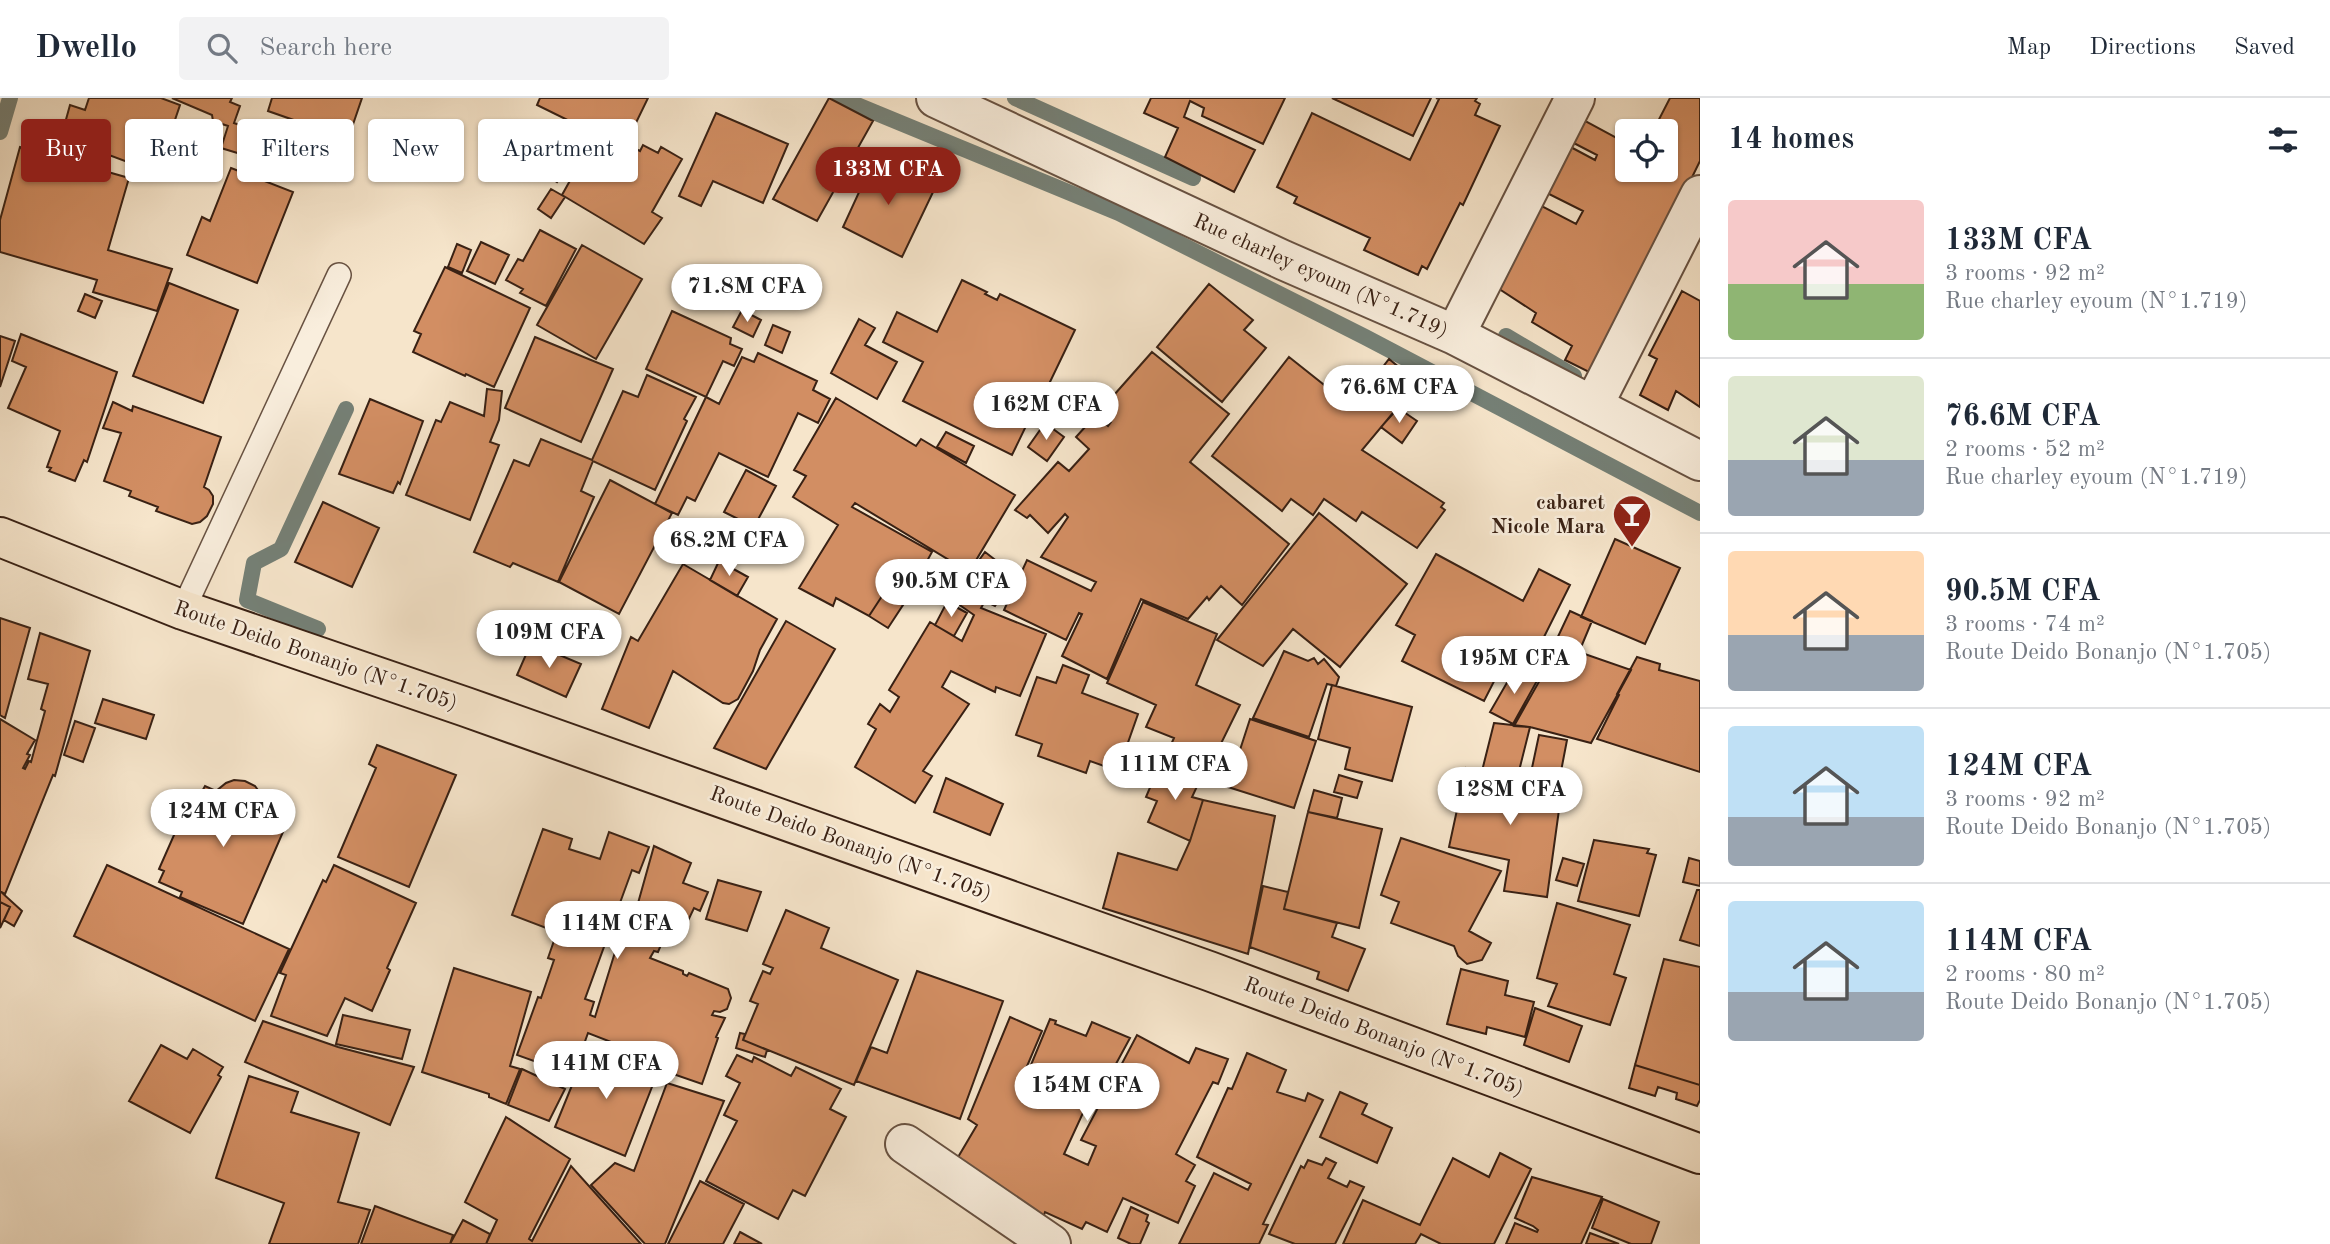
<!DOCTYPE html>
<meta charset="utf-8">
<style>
body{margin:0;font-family:"Old Standard TT",serif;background:#f2f2f3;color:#1f2937;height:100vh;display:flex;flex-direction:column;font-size:26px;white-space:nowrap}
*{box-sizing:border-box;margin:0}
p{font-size:23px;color:#747a83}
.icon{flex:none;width:38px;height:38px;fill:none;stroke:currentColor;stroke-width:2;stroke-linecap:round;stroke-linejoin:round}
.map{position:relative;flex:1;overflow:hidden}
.side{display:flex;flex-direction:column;background:#fff;width:630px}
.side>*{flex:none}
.guide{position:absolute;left:21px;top:21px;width:665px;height:63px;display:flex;gap:14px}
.tools{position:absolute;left:1615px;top:21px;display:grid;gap:14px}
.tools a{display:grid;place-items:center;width:63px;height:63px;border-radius:7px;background:#fff;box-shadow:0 2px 5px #0004;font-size:35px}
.price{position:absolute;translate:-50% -60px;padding:0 16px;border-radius:24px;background:#fff;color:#222;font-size:23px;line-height:46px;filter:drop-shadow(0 2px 4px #0008)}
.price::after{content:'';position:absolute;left:50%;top:42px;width:21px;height:16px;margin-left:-10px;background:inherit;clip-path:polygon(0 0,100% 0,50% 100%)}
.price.on{background:#8f2418;color:#fff}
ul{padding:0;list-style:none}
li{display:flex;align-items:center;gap:21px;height:175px;padding:0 28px}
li+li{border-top:2px solid #e0e1e3}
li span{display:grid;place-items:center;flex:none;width:196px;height:140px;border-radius:7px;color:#555}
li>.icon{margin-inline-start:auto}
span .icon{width:84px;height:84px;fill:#fffc;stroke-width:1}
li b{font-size:30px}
h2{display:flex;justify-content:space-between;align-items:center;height:84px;padding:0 28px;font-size:30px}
.pill{padding:0 24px;border-radius:7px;background:#fff;box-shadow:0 2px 5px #0004;font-size:24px;line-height:63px}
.pill.on{background:#8f2418;color:#fff}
header{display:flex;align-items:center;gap:42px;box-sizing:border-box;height:98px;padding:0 35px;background:#fff;border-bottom:2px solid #e0e1e3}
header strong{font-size:33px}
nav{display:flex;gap:38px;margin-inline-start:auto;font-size:24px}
.search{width:490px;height:63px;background:#f2f2f3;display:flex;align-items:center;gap:18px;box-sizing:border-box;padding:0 24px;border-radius:7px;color:#747a83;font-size:26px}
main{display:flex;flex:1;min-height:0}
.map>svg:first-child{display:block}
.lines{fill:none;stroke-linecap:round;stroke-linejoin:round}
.stream{stroke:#758076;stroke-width:16}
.building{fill:#d28e63;stroke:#392114;stroke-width:2}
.service-casing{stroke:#685242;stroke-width:26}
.minor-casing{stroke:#685242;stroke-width:42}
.primary-casing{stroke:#392114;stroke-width:42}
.service{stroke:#f9eedd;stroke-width:23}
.minor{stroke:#f9eedd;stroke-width:38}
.primary{stroke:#f6e5cb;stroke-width:38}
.labels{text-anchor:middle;stroke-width:5;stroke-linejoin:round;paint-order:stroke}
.street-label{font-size:21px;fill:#392114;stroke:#f9eedd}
.poi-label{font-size:21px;font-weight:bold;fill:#392114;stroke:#f9eedd;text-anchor:end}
</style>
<header>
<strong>Dwello</strong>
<div class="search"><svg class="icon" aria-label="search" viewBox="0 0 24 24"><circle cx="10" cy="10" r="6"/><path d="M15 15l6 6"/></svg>Search here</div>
<nav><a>Map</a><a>Directions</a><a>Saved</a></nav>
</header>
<main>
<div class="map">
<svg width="1700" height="1146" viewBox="0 0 1700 1146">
<rect width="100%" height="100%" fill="#f6e5cb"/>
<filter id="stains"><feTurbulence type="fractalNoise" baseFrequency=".00286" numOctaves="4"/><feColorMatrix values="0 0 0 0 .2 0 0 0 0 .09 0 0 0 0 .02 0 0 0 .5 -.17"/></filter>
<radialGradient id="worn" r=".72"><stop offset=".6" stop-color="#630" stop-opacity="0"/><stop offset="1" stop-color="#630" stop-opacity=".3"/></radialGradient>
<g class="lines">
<path class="stream" d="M840,0L1119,115L1365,239L1700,415
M1015,0L1193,80
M0,34L10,0
M1506,238L1574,278
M318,531L247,502L254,465L281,451L346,311"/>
</g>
<path class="building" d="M89,0H161L180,7L157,75L74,44L75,42L62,36L70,7L85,12Z
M172,0H232L230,4L240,8L234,25L252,31L244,57L221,50L228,28L213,23L212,17Z
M272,0H362L348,41L268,13Z
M540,0H648L632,33L607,24L603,32L640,53L643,47L658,55L661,49L682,61L652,114L662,120L644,146L562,97L596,36L537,7Z
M829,0L873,23L817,123L773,101Z
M1151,0H1285L1263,46L1202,18L1204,10L1190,3L1184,19L1255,52L1234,94L1165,59L1178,30L1144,15Z
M1332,0H1431L1413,38Z
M1436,0H1477L1475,3L1480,6L1475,17L1500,28L1463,107L1460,105L1427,171L1422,168L1418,177L1364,152L1370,140L1294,105L1297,99L1277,89L1312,15L1410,62L1439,1Z
M1670,0H1700V63L1595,277L1565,262L1572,248L1532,224L1536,215L1490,185L1534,104L1576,126L1583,113L1543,93L1565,46L1595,62L1597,57L1566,41L1578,19L1628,46V72H1666V33H1653Z
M716,15L788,46L763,105L713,83L701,108L679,98Z
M572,26L591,36L557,84L535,69L556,38L561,41Z
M20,49L129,80L108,152L172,171L157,213L93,194L97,182L0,154V122Z
M877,55L902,65L898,77L934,92L902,159L843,129Z
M231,70L293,94L257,185L187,157L202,119L210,123Z
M551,91L565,99L551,120L538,111Z
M540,132L576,151L546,208L520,195L523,191L506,182L518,161L523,163Z
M481,144L509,157L495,186L467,173Z
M457,146L471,152L462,175L448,169Z
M582,147L642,181L596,261L537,227Z
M445,169L530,210L494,289L466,276L465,278L413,254L421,236L414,233Z
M962,182L987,194L985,196L997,202L1000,196L1075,232L1036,313L1030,309L1022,323L1027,326L1012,357L903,303L923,264L883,244L897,214L937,234Z
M169,185L238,212L203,305L133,278Z
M1209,186L1253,222L1244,232L1266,250L1222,304L1157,249Z
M1682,193L1700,203V309L1676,293L1668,312L1640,297L1657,261L1649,257Z
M85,196L102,203L95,220L78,213Z
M742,212L761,222L753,239L733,229Z
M672,213L731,240L730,246L742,251L734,268L723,263L706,299L646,271Z
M859,221L875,230L865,247L897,264L877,301L831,275Z
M773,227L790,234L782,255L765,247Z
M21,236L117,274L87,364L84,362L75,383L49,373L51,370L47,369L60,333L8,310L26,269L12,263Z
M0,238L15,243L0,289Z
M535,239L613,271L581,344L505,310Z
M1152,254L1229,316L1190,364L1289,446L1242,507L1221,488L1209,502L1207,499L1188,521L1141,501L1107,581L1062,558L1082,516L1079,515L1066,542L1004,512L1027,462L1091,493L1096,484L1041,459L1068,419L1065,416L1048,435L1030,417L1027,420L1015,412L1058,364L1069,373L1089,351L1076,339L1096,317L1108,328L1111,324L1099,314Z
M758,255L817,283L813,292L830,301L818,325L798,315L768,379L719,355L695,403L687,399L678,417L655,406L706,299L719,306L742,259L754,264Z
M1289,259L1352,309L1389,261L1418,285L1362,352L1444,405L1441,409L1445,412L1417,450L1362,414L1356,423L1324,401L1313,417L1291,401L1282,413L1212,358Z
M647,277L696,299L684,321L687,323L655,392L593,363L581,393L594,399L558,484L513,465L510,469L474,454L514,362L529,368L541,341L592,362L623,293L638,299Z
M487,291L502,293L499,322L490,344L499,347L470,422L406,397L436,322L441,324L450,304L484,318Z
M836,300L916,348L921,341L1015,397L969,474L855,405L852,409L932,454L903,507L884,495L869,518L836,500L833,508L799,490L838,427L793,399L806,378L794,372Z
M370,301L423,323L400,386L398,384L393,395L339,376Z
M113,304L132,313L133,308L221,339L204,389L209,392L213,398V406L207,418L200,424L192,426L156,413L158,409L129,398L131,393L104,383L121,335L103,330Z
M1398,310L1417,323L1402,345L1381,329Z
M1045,325L1064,339L1047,363L1028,349Z
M946,334L974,348L966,365L937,349Z
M746,372L776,388L754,429L724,414Z
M610,382L672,415L619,516L559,484Z
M323,404L379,430L352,489L295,464Z
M1319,415L1407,486L1340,569L1293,531L1263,568L1217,542Z
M1615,441L1680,470L1645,546L1581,519Z
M985,454L1007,471L1009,487L995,508L985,503L981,510L1046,536L1020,598L996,589L995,594L951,573L942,589L969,606L923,673L932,678L915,705L855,669L876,631L868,626L880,606L890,614L899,599L889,592L930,524L962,543L974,517L951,501Z
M1436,456L1523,503L1539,471L1570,487L1532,563L1510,552L1484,603L1402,563L1415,537L1396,527Z
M719,463L748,479L737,498L710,482Z
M683,466L777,521L760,552L753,573L738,601L729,606L723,605L673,573L649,630L602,611L631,539L638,543Z
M884,495L903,507L888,530L869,518Z
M947,504L967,515L954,538L935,527Z
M1143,504L1217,536L1196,587L1240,607L1203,682L1163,664L1174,640L1146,629L1156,607L1107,585Z
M1570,513L1592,523L1579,554L1558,550L1555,545Z
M0,520L30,530L5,620L0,617Z
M786,523L835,551L766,671L714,650Z
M40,535L90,553L55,678L53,677L5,796L0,793V621L35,642L27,656L30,657L23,670L25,671L29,663L31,664L45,613L41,611L48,586L28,581Z
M531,545L581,566L566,599L517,577Z
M1558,550L1579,554L1631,572L1591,645L1530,629L1514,628Z
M1284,553L1308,563L1314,560L1318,566L1324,561L1339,579L1336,588L1327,586L1309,639L1253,620Z
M1637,559L1660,566L1659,572L1700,583V674L1597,641L1619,597L1617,596Z
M1063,567L1089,577L1082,595L1138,616L1118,673L1090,663L1086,675L1038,658L1042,646L1016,637L1037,579L1056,585Z
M1516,569L1538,581L1513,626L1490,614Z
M1332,587L1412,609L1392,683L1345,671L1350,650L1318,641Z
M103,601L154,617L146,641L95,625Z
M1250,621L1316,643L1294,710L1228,689Z
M75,623L95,630L83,664L64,657Z
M1494,625L1530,629L1517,681L1482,673Z
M1539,637L1567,642L1558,689L1529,684Z
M377,647L456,677L409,789L338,759L376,670L369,666Z
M1160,666L1200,682L1192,699L1203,702L1190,743L1148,724L1157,703L1146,699Z
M1466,670L1562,690L1547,799L1504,793L1509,762L1449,749Z
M1339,677L1362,684L1357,700L1334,694Z
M946,680L1003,706L990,737L934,714Z
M234,682L245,683L255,688L263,699V710L278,716L276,723L286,727L243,826L180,799L182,794L159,784L164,773L159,771L193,694L200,697L205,688L216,693L226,685Z
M1314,692L1342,700L1337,720L1308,714Z
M1203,702L1275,718L1248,856L1103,810L1118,755L1177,772L1190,743Z
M1308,714L1382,731L1359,830L1284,811Z
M543,731L572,741L569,751L600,761L609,734L649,749L639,775L632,772L613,824L597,817L589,840L605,846L585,901L594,904L590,917L595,919L620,838L628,841L654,748L691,765L683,785L708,794L700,813L694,810L685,829L671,823L658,854L654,853L650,860L683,873V876L687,878L689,875L728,891L731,900L727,911L720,914L714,913L712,917L725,920L716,939L718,940L702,986L615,956L619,947L588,935L573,977L517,957L538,899L541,900L554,862L548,860L557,834L512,817Z
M1401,740L1501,773L1469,833L1491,845L1482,862L1467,866L1458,858L1454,848L1391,825L1399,804L1381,797Z
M1594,742L1649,751L1647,755L1656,757L1639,818L1578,803Z
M1563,760L1584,766L1577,788L1556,782Z
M1689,760L1700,763V788L1683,784Z
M107,767L289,851L255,923L74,838Z
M334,767L416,805L387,870L390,872L372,913L345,900L327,938L271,918L286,877L280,875L323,782L326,784Z
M718,782L761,794L747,833L706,821Z
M1263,788L1288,794L1284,811L1337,825L1332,839L1365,851L1348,893L1317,881L1319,874L1250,849Z
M1697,792H1700V848L1680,842Z
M0,793L22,813L14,828L4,822L10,809L0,804Z
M0,804L10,809L0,830Z
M1557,805L1630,827L1614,876L1626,880L1610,927L1548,908L1557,886L1537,880Z
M786,812L829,830L821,850L898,882L854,987L743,942L758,906L750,903L763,873L770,876L773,870L763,866Z
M1664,861L1700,869V987L1635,967Z
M454,870L531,894L510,968L520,971L506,1006L489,999V996L422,974Z
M1461,871L1508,883L1505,897L1534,904L1525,939L1487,929L1486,936L1447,926Z
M917,873L1003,903L960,1021L856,983L871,949L887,955Z
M1535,910L1582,928L1569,964L1524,947Z
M343,917L410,932L402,961L336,946Z
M1010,919L1042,933L1019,987L1023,988L1028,977L1070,995V992L1028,974L1050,921L1056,923L1055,926L1086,938L1092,924L1130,940L1104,988L1101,986L1090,1006L1088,1004L1064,1056L1088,1067L1096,1048L1081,1042L1103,1000L1113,1005L1116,997L1108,992L1137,937L1189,965L1196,950L1228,961L1218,986L1213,984L1176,1056L1195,1067L1186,1083L1195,1088L1178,1125L1123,1100L1107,1134L1086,1124L1082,1131L1045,1114L1043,1120L954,1066L977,1027L968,1021Z
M263,923L338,949L414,969L390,1027L245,964Z
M740,935L745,936L743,942L767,952L765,959L736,950Z
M161,947L187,961L193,951L223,969L218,977L221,979L190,1035L129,1003Z
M588,948L657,976L625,1058L555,1029Z
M1247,955L1286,972L1277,994L1305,1003L1308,995L1323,1002L1263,1126L1268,1127L1259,1146H1179L1214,1075L1248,1092L1251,1086L1197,1059L1228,990L1232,991Z
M737,957L752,964L754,959L791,978L796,969L841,991L830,1011L846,1019L805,1098L793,1092L778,1121L706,1083L737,1023L724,1017L740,985L726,978Z
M1635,967L1700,987V1002L1697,1008L1676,1001L1677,995L1658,989L1655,998L1629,990Z
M522,971L565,991L549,1023L508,1007Z
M249,978L298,994L291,1014L359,1035L338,1104L370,1112L358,1146H269L284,1105L216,1080Z
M667,985L724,1003L665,1146H645L591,1087L615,1065L634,1073Z
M1340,994L1367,1006L1362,1016L1392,1030L1377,1065L1320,1039Z
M506,1019L570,1061L529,1141L532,1143L571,1068L641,1146H486L497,1122L465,1104Z
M1500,1055L1531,1071L1494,1146H1441L1421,1136L1415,1146H1343L1363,1102L1420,1127L1453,1060L1489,1079Z
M1326,1060L1336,1065L1328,1080L1347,1089L1350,1083L1364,1089L1335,1146H1295L1269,1136L1301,1068L1304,1070L1308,1062L1322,1067Z
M1532,1079L1602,1099L1581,1146H1506L1515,1125L1537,1134L1538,1132L1533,1128L1515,1120Z
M700,1083L744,1106L723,1146H668Z
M1603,1101L1659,1124L1651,1146H1631L1592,1130Z
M375,1108L453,1137L450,1146H361Z
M1131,1109L1148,1117L1146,1123L1149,1125L1140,1146H1131L1118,1140Z
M463,1122L490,1136L486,1146H450Z
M740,1134L762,1146H734Z
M1590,1135L1619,1146H1586Z"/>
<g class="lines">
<g class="service-casing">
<path id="service" d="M183,512L339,177"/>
</g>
<g class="minor-casing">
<path id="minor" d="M936,0L1283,162L1455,237L1700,363
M1455,237L1575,0
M1593,308L1700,97
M905,1046L1051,1146"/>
</g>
<g class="primary-casing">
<path id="primary" d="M0,439L183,512L466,609L1209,873L1700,1056"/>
</g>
<use href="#service" class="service"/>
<use href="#minor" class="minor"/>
<use href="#primary" class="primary"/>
</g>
<defs>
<g id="bar-pin" transform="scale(2.0125)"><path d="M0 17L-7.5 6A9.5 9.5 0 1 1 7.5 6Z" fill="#8f2418" stroke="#f9eedd"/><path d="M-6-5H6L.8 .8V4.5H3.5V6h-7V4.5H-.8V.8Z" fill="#fff"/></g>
</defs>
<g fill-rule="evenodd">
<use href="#bar-pin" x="1632" y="416"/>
</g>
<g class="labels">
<g class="street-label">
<text transform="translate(1321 177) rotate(24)" y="7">Rue charley eyoum (N°1.719)</text>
<text transform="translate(316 557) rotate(19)" y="7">Route Deido Bonanjo (N°1.705)</text>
<text transform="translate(851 745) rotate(20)" y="7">Route Deido Bonanjo (N°1.705)</text>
<text transform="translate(1384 938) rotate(21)" y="7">Route Deido Bonanjo (N°1.705)</text>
</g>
<g class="poi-label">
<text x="1605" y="411">cabaret<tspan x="1605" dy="24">Nicole Mara</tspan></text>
</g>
</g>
<rect width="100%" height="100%" filter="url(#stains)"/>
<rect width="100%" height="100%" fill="url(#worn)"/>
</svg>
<div class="tools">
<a><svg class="icon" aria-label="locate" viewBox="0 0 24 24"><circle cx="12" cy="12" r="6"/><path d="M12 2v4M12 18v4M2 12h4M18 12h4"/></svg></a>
</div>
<b class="price on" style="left:888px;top:109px">133M CFA</b>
<b class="price" style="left:747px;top:226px">71.8M CFA</b>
<b class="price" style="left:1399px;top:327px">76.6M CFA</b>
<b class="price" style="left:1046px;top:344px">162M CFA</b>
<b class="price" style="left:729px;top:480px">68.2M CFA</b>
<b class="price" style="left:951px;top:521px">90.5M CFA</b>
<b class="price" style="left:549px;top:572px">109M CFA</b>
<b class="price" style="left:1514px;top:598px">195M CFA</b>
<b class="price" style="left:1175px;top:704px">111M CFA</b>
<b class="price" style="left:1510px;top:729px">128M CFA</b>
<b class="price" style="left:223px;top:751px">124M CFA</b>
<b class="price" style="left:617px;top:863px">114M CFA</b>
<b class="price" style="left:606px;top:1003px">141M CFA</b>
<b class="price" style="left:1087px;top:1025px">154M CFA</b>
<div class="guide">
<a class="pill on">Buy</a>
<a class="pill">Rent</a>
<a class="pill">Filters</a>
<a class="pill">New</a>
<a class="pill">Apartment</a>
</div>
</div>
<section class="side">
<h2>14 homes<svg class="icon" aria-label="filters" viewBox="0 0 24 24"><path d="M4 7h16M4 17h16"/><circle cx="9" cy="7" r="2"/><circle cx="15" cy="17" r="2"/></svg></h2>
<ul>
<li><span style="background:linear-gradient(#f6c9c9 60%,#8fb573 0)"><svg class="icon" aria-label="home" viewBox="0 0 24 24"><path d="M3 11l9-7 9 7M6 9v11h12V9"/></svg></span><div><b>133M CFA</b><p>3 rooms · 92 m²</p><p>Rue charley eyoum (N°1.719)</p></div></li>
<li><span style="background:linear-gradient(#dfe7d0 60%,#9aa5b1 0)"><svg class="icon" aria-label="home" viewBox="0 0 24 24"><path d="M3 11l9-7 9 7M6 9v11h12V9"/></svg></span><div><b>76.6M CFA</b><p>2 rooms · 52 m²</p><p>Rue charley eyoum (N°1.719)</p></div></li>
<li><span style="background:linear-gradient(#ffd9b3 60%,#9aa5b1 0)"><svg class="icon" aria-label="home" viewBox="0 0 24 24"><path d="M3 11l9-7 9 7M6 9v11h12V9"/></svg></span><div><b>90.5M CFA</b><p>3 rooms · 74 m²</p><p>Route Deido Bonanjo (N°1.705)</p></div></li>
<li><span style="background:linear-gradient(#bfe0f5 65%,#9aa5b1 0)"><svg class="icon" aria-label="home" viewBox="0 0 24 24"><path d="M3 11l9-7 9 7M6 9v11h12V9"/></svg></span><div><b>124M CFA</b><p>3 rooms · 92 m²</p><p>Route Deido Bonanjo (N°1.705)</p></div></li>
<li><span style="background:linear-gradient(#bfe0f5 65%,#9aa5b1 0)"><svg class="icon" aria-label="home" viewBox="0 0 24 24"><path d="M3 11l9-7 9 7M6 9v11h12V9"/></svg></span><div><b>114M CFA</b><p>2 rooms · 80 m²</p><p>Route Deido Bonanjo (N°1.705)</p></div></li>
</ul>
</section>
</main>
